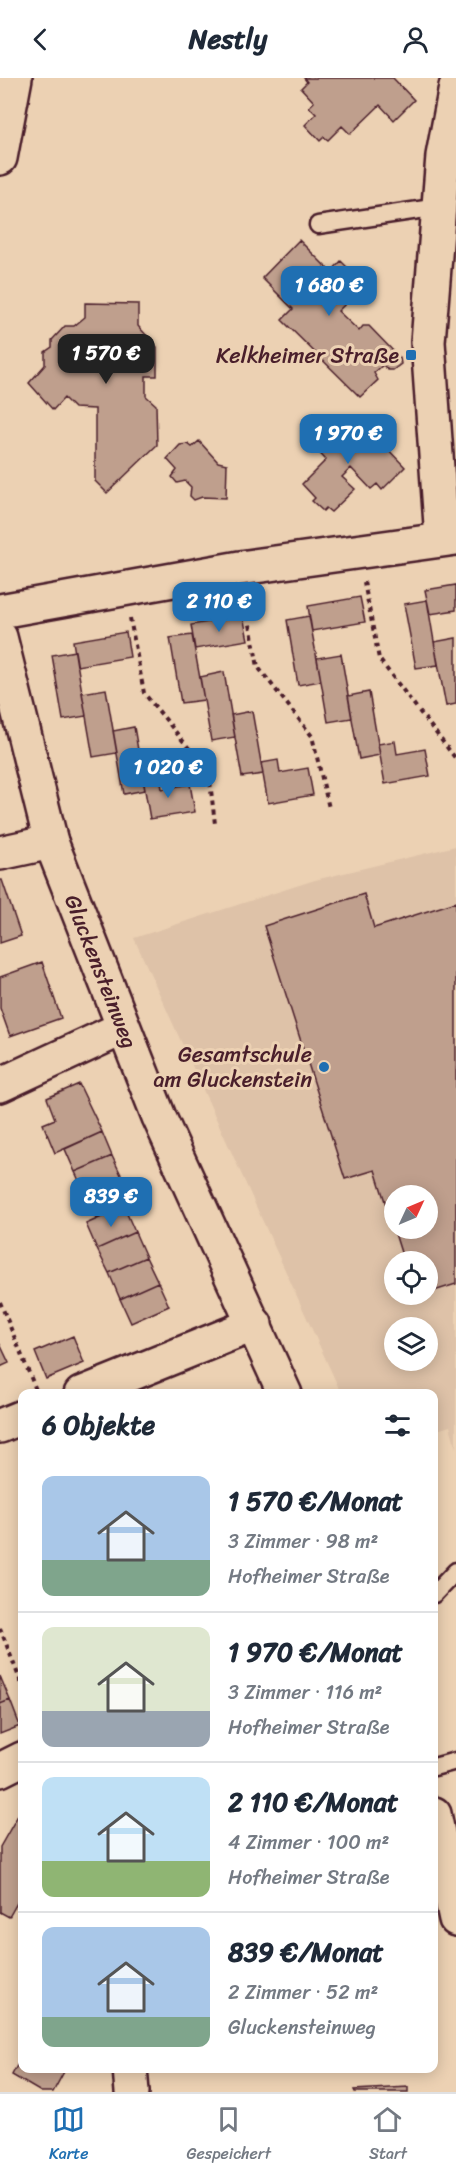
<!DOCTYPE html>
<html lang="de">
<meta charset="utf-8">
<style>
body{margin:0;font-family:Sriracha,sans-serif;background:#f6f6f7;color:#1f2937;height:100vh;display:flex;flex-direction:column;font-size:22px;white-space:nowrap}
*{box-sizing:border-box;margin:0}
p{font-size:20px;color:#747a83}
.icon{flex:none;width:33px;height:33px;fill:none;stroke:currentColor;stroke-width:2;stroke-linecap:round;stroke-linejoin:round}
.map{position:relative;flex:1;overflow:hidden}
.sheet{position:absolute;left:18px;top:1311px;width:420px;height:684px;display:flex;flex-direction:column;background:#fff;border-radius:12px;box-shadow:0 3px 15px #0003}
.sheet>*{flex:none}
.needle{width:39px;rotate:46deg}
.tools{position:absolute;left:384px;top:1107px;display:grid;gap:12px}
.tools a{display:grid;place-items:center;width:54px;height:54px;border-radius:50%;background:#fff;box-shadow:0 3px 15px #0003;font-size:30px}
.price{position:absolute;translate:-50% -51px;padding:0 14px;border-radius:12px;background:#1f6fb2;color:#fff;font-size:20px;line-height:39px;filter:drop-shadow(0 2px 3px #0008)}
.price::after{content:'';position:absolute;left:50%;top:36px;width:18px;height:14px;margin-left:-9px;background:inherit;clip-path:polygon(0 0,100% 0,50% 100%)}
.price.active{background:#222;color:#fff}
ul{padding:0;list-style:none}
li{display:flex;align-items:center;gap:18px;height:150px;padding:0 24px}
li+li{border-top:2px solid #e0e1e3}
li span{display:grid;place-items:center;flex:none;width:168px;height:120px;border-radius:12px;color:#555}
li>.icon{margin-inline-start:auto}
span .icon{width:72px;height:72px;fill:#fffc;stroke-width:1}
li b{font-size:26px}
h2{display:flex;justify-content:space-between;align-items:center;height:72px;padding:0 24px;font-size:26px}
header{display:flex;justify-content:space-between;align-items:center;height:78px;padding:0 24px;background:#fff;font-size:27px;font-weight:700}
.tab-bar{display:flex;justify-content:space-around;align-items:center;height:84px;border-top:2px solid #e0e1e3;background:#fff;font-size:16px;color:#747a83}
.tab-bar a{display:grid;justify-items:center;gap:3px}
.tab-bar .active{color:#1f6fb2}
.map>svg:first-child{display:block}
.built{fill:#dec2a8;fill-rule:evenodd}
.building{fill:#bf9f8d;stroke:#4a1f2b;stroke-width:1.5;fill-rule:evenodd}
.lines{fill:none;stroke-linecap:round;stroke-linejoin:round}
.service-casing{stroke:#4a1f2b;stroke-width:21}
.minor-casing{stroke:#4a1f2b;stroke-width:38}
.path{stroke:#4a1f2b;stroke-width:4;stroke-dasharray:4.5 4.5;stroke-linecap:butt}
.service{stroke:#ecd1b3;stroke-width:16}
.minor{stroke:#ecd1b3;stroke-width:33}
.poi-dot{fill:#1f6fb2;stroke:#ecd1b3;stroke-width:2}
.labels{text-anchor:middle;stroke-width:6;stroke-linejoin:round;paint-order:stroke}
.poi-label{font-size:22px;fill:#4a1f2b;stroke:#ecd1b3;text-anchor:end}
.street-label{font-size:22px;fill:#4a1f2b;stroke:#ecd1b3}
</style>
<header><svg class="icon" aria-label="back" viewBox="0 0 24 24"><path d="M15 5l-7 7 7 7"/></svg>Nestly<svg class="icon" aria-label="person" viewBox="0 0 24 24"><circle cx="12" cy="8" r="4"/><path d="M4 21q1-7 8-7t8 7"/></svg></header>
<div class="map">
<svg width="456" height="2014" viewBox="0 0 456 2014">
<rect width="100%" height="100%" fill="#ecd1b3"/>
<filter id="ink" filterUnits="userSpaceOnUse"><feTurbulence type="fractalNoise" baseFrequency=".0167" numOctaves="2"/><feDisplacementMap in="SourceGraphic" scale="12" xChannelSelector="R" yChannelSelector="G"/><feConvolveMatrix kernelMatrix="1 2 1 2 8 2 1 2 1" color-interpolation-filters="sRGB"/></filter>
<g filter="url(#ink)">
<path class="built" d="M456,768V1370L450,1348L434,1353V1316L341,1315L134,860L315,802ZM394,1118H428V1150H394ZM394,1184H428V1216H394ZM394,1250H428V1282H394Z"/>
<path class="building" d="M304,0H393L414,22L394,42L380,27L350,56L342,48L328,62L324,59L320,63L305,47L316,36L309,29L314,24L301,10L307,4Z
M299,162L331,194L341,183L365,207L338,233L359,253L363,248H369L400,280L401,286L393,292H388L383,287L374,295L378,302L360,319L282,242L293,231L262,200Z
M85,225L138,226V248L157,269V298H146V318L156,327L157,367L107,415L95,403V331L74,330L64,320L53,332L29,305L45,287V274L52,269V262L65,248H74L85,239Z
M332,339L338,345L342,341L370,371L379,362L405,389L382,412L377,406L371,411L351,390L342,399L355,411L331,434L326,430L323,433L312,423L315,420L302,406L326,382L311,366L324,353L321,350Z
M199,363L218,384L227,386L226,420L202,419L194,422L190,418L191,409L185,403L177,405L172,399L177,392L167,381L180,367L188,366L192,369Z
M456,507V532L430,536L425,512Z
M360,519L365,544L312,553L308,528Z
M427,522L438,587L416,590L404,526Z
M243,538L248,562L195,571L191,547Z
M309,538L321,603L298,607L287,542Z
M126,554L130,579L77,588L73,563Z
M192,557L204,622L181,625L170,560Z
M456,560V626L446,628L434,564Z
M75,573L86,638L63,642L52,577Z
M341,576L352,640L328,644L317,580Z
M224,594L235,659L211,663L200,599Z
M106,611L117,675L93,679L82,615Z
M369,614L380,677L359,681L348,618Z
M252,633L263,696L242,699L231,637Z
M134,649L145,712L124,716L113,653Z
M395,663L397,676L425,671L430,698L385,706L378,666Z
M278,682L280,695L308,690L313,717L268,725L261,685Z
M160,698L162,711L190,706L195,734L150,741L143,701Z
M0,802H2L21,858L0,865Z
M364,816L374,850L456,824V1206L428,1215V1184H404L375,1092L345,1101L264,848ZM394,1118H428V1150H394Z
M42,884L61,940L10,958L0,930V899Z
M79,1006L102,1054L55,1075L43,1046L55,1041L47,1020Z
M102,1054L112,1078L75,1094L65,1071Z
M112,1078L123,1101L86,1118L75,1094Z
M123,1101L133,1124L96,1141L86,1118Z
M124,1129L135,1154L97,1171L86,1146Z
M135,1154L146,1179L109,1195L97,1171Z
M146,1179L158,1204L120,1221L109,1195Z
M158,1204L169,1228L131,1245L120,1221Z
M73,1258L84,1285L46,1301L35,1274Z
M0,1266L9,1285L0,1289Z
M0,1598L10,1622L0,1626Z
M10,1622L20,1648L0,1656V1626Z
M21,1732L22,1816L9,1839L0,1834V1769Z
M22,1978V1990H66L53,2014H41L12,1997Z
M408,2009V2014H355L354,2012Z"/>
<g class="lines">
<g class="service-casing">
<path id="service" d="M318,147L439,129
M434,1516L456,1493
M434,1689L456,1683"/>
</g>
<g class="minor-casing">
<g id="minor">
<path d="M0,80L15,0"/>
<path d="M442,461L428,264L443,78L456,9"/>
<path d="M0,533L240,490L456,460"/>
<path id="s1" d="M0,559L51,764L159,1039L285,1316"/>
<path d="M0,775L51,764"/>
<path d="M0,1007L123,950"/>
<path d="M81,1316L255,1246"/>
<path d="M0,1348L22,1339"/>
<path d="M0,1692L22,1681"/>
<path d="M434,1736L456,1841"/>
<path d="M130,1990L132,2014"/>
</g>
</g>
<path class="path" d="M364,504L379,581L456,681
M245,520L258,589L312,658L329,730
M130,540L144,615L209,695L215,746
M0,1224L36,1312
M0,1550L22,1607"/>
<use href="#service" class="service"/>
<use href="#minor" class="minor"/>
</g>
</g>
<g class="poi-dot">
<rect x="405" y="271" width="12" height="12" rx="3"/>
<circle cx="324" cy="989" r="6"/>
</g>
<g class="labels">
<g class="poi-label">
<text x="399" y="285">Kelkheimer Straße</text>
<text x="312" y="984">Gesamtschule<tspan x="312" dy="25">am Gluckenstein</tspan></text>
</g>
<g class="street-label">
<text dy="8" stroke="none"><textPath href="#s1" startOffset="350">Gluckensteinweg</textPath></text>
</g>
</g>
</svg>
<div class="tools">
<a><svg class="needle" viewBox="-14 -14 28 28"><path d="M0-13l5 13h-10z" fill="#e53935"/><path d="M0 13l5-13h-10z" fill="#747a83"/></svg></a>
<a><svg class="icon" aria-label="locate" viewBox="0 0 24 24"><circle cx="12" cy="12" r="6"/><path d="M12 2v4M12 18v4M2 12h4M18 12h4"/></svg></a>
<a><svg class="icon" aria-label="layers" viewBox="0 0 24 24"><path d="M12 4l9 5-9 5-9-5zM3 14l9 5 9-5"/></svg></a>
</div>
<b class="price" style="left:329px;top:239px">1 680 €</b>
<b class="price active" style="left:106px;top:307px">1 570 €</b>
<b class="price" style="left:348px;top:387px">1 970 €</b>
<b class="price" style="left:219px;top:555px">2 110 €</b>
<b class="price" style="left:168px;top:721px">1 020 €</b>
<b class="price" style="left:111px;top:1150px">839 €</b>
<section class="sheet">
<h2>6 Objekte<svg class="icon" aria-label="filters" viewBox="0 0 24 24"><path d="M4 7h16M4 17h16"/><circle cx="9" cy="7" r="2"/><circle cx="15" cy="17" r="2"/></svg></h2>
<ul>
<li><span style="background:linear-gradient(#a9c7e8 70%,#7fa58c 0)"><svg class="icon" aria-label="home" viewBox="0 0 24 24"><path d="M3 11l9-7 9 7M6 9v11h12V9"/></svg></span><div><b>1 570 €/Monat</b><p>3 Zimmer · 98 m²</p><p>Hofheimer Straße</p></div></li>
<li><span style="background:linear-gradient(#dfe7d0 70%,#9aa5b1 0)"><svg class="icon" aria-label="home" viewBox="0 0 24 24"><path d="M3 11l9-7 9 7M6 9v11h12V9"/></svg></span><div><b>1 970 €/Monat</b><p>3 Zimmer · 116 m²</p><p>Hofheimer Straße</p></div></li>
<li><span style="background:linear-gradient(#bfe0f5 70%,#8fb573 0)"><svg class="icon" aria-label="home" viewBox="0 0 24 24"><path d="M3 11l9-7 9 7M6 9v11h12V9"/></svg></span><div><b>2 110 €/Monat</b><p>4 Zimmer · 100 m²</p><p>Hofheimer Straße</p></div></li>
<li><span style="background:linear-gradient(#a9c7e8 75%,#7fa58c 0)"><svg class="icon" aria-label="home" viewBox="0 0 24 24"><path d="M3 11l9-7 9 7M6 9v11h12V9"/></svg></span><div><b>839 €/Monat</b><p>2 Zimmer · 52 m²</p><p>Gluckensteinweg</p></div></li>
</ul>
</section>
</div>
<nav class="tab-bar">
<a class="active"><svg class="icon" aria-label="map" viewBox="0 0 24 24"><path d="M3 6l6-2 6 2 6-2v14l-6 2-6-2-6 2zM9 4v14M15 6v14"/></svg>Karte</a>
<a><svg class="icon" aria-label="saved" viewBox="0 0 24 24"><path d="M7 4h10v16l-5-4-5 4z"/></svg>Gespeichert</a>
<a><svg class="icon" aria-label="home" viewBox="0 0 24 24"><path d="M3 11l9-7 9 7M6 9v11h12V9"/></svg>Start</a>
</nav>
